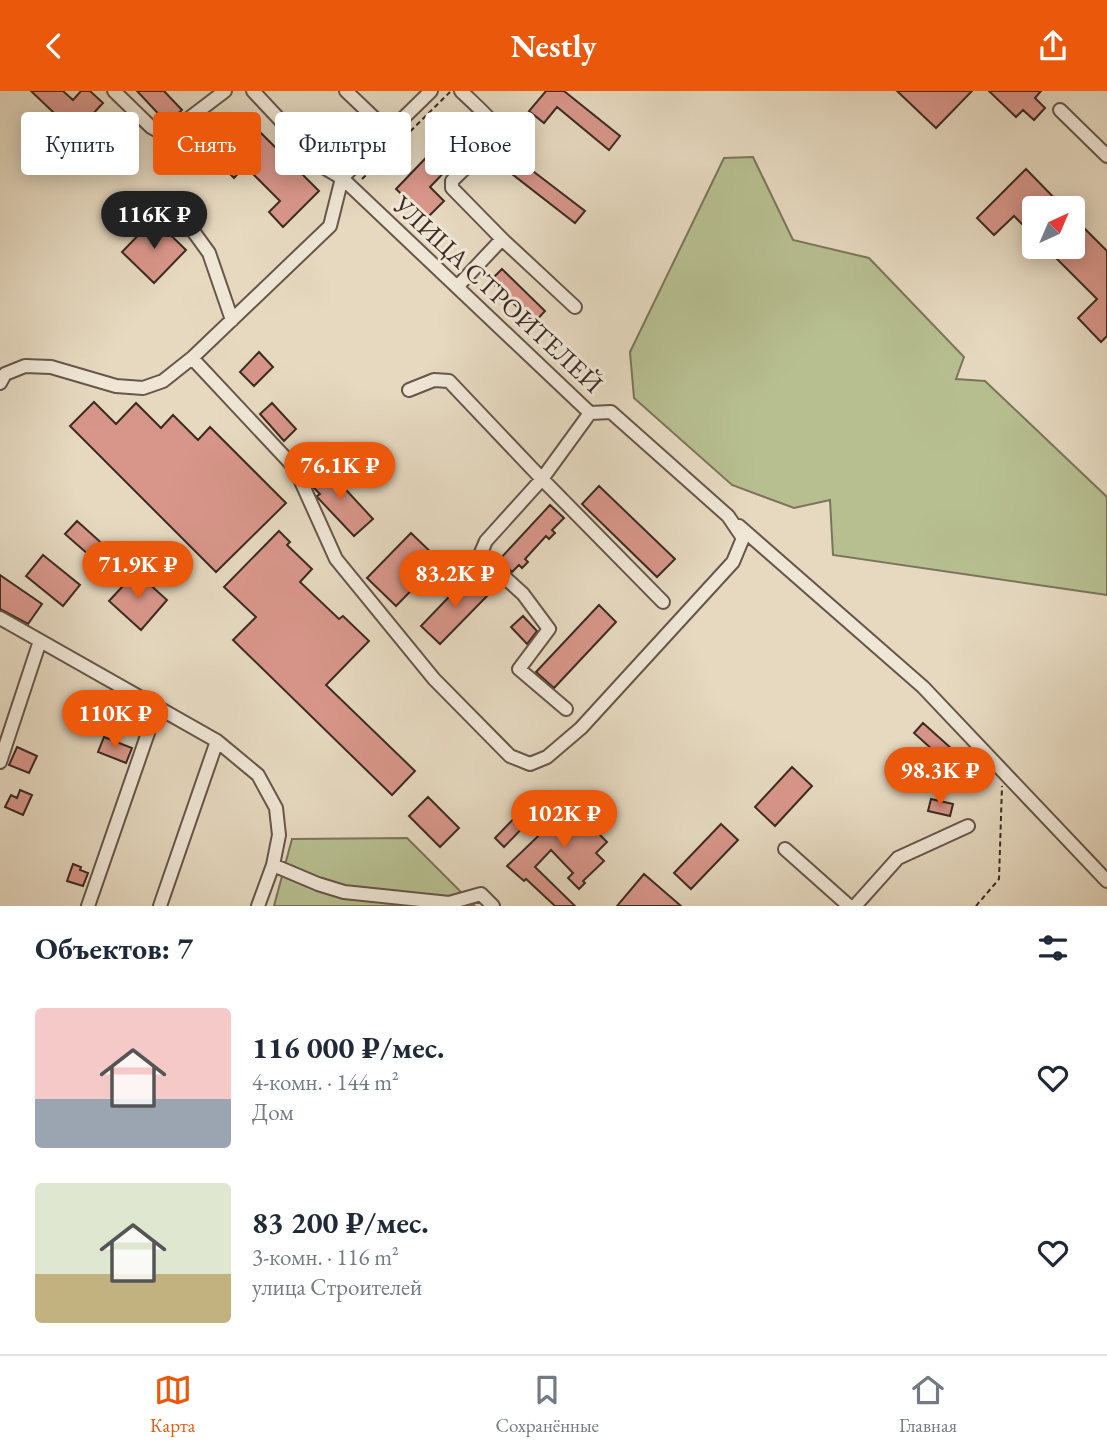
<!DOCTYPE html>
<html lang="ru">
<meta charset="utf-8">
<style>
body{margin:0;font-family:"EB Garamond",serif;background:#f6f6f7;color:#1f2937;height:100vh;display:flex;flex-direction:column;font-size:26px;white-space:nowrap}
*{box-sizing:border-box;margin:0}
p{font-size:23px;color:#747a83}
.icon{flex:none;width:38px;height:38px;fill:none;stroke:currentColor;stroke-width:2;stroke-linecap:round;stroke-linejoin:round}
.map{position:relative;height:815px;overflow:hidden}
.drawer{display:flex;flex-direction:column;background:#fff;flex:1}
.drawer>*{flex:none}
.top-card{position:absolute;left:21px;top:21px;width:700px;height:63px;display:flex;gap:14px}
.needle{width:46px;rotate:44deg}
.buttons{position:absolute;left:1022px;top:105px;display:grid;gap:14px}
.buttons a{display:grid;place-items:center;width:63px;height:63px;border-radius:7px;background:#fff;box-shadow:0 4px 18px #0003;font-size:35px}
.price{position:absolute;translate:-50% -60px;padding:0 16px;border-radius:24px;background:#ea580c;color:#fff;font-size:23px;line-height:46px;filter:drop-shadow(0 2px 4px #0008)}
.price::after{content:'';position:absolute;left:50%;top:42px;width:21px;height:16px;margin-left:-10px;background:inherit;clip-path:polygon(0 0,100% 0,50% 100%)}
.price.current{background:#222;color:#fff}
ul{padding:0;list-style:none}
li{display:flex;align-items:center;gap:21px;height:175px;padding:0 35px}
li span{display:grid;place-items:center;flex:none;width:196px;height:140px;border-radius:7px;color:#555}
li>.icon{margin-inline-start:auto}
span .icon{width:84px;height:84px;fill:#fffc;stroke-width:1}
li b{font-size:30px}
h2{display:flex;justify-content:space-between;align-items:center;height:84px;padding:0 35px;font-size:30px}
.tag{padding:0 24px;border-radius:7px;background:#fff;box-shadow:0 4px 18px #0003;font-size:24px;line-height:63px}
.tag.current{background:#ea580c;color:#fff}
header{display:flex;justify-content:space-between;align-items:center;height:91px;padding:0 35px;background:#ea580c;color:#fff;font-size:32px;font-weight:700}
.tab-bar{display:flex;justify-content:space-around;align-items:center;height:98px;border-top:2px solid #e0e1e3;background:#fff;font-size:19px;color:#747a83}
.tab-bar a{display:grid;justify-items:center;gap:4px}
.tab-bar .current{color:#ea580c}
.map>svg:first-child{display:block}
.green{fill:#b7bf91;stroke:#7a755a;stroke-width:2}
.building{fill:#d8968a;stroke:#3d2b22;stroke-width:2}
.lines{fill:none;stroke-linecap:round;stroke-linejoin:round}
.minor-casing{stroke:#67564a;stroke-width:16}
.path{stroke:#3d2b22;stroke-width:2;stroke-dasharray:5 3.5;stroke-linecap:butt}
.minor{stroke:#efe6d6;stroke-width:12}
.labels{text-anchor:middle;stroke-width:6;stroke-linejoin:round;paint-order:stroke}
.street-label{font-size:26px;fill:#3d2b22;stroke:#efe6d6}
</style>
<header><svg class="icon" aria-label="back" viewBox="0 0 24 24"><path d="M15 5l-7 7 7 7"/></svg>Nestly<svg class="icon" aria-label="share" viewBox="0 0 24 24"><path d="M12 15V3M7 8l5-5 5 5M5 13v7h14v-7"/></svg></header>
<div class="map">
<svg width="1107" height="815" viewBox="0 0 1107 815">
<rect width="100%" height="100%" fill="#e6d9c0"/>
<filter id="stains"><feTurbulence type="fractalNoise" baseFrequency=".00286" numOctaves="4"/><feColorMatrix values="0 0 0 0 .2 0 0 0 0 .09 0 0 0 0 .02 0 0 0 .5 -.17"/></filter>
<radialGradient id="worn" r=".72"><stop offset=".6" stop-color="#630" stop-opacity="0"/><stop offset="1" stop-color="#630" stop-opacity=".3"/></radialGradient>
<path class="green" d="M753,66L793,149L869,167L964,266L956,288L985,290L1107,406V504L833,464L830,409L794,417L732,394L634,307L630,261L724,67Z
M407,747L475,815H274L292,748Z"/>
<path class="building" d="M31,0H63L73,9L81,0H90L103,12L75,42Z
M137,0H164L182,19L167,32Z
M546,0H564L620,45L609,59L557,16L544,32L529,20Z
M897,0H972L936,37Z
M989,0H1041L1035,7L1045,17L1034,29L1023,19L1016,26Z
M466,25L483,41L430,96L444,110L427,127L396,98Z
M254,35L319,100L283,136L269,121L280,110L245,75L234,87L218,71Z
M521,71L585,120L575,132L512,83Z
M1026,78L1064,117H1034V145L1014,125L994,144L977,127Z
M1073,126L1107,160V245L1101,251L1078,227L1097,208L1045,156H1073Z
M154,128L186,159L154,192L122,161Z
M502,178L545,220L534,232L490,190Z
M259,261L273,276L254,295L240,281Z
M94,311L116,333L136,312L161,337L173,324L198,349L210,336L286,412L216,481L70,335Z
M272,312L296,338L284,350L260,323Z
M324,375L373,428L354,445L318,407L317,405L320,403L313,396L310,388Z
M599,395L675,468L657,486L582,413Z
M550,414L564,427L552,439L555,442L549,448L546,445L525,468L528,471L522,477L519,474L512,481L499,469Z
M77,430L116,465L105,478L65,443Z
M279,440L290,451L287,454L312,478L300,491L339,528L343,525L369,550L326,594L415,680L392,704L233,549L256,526L224,496Z
M411,442L440,470L396,515L367,487Z
M43,464L80,494L63,515L26,485Z
M136,481L167,509L141,539L109,510Z
M0,484L42,513L28,533L0,518Z
M469,485L488,504L440,553L421,535Z
M599,514L616,531L554,597L536,581Z
M523,525L537,540L527,553L511,536Z
M89,616L106,625L97,643L80,634Z
M923,632L972,676L963,686L914,642Z
M104,646L132,657L126,672L98,661Z
M17,656L37,665L29,682L9,674Z
M792,676L812,695L775,735L755,716Z
M20,699L32,704L23,724L5,716L11,704L17,707Z
M583,702L595,714L588,721L599,732L594,738L607,751L596,762L604,770L583,790L585,792L579,798L568,787L573,782L551,759L535,776L575,815H555L526,788L524,790L507,775Z
M428,706L459,737L440,756L409,725Z
M931,708L953,713L950,725L928,720Z
M527,714L536,723L504,756L495,747Z
M721,733L738,749L691,798L674,782Z
M73,773L81,776L80,779L88,782L83,795L67,790Z
M644,783L681,815H617Z"/>
<g class="lines">
<g class="minor-casing">
<path id="minor" d="M114,0L151,36L160,41H171L225,0
M346,0L389,41
M461,0C467,6 490,27 493,32C500,48 462,79 452,90V97L502,148L575,216
M1060,19L1107,65
M180,122L209,162L232,229
M457,196L502,148
M192,267L295,377L336,468L434,588L510,665L530,673L547,666L581,637L733,471L743,447L728,425L611,321L590,322L342,87L325,77L253,0
M0,292L5,283L25,275L51,276L116,295L143,297L163,290L192,267L330,135L342,87L431,0
M409,299L434,289L449,290L542,388L663,511
M739,435L923,596L1107,790
M0,527L217,650L258,684L276,717L279,744L273,774L258,815
M566,618L519,578L549,538L523,503L480,464L486,450L542,388L590,322
M0,671L40,550
M785,758L849,815
M273,774L318,793L344,801L449,812L481,803L493,815
M88,815L157,616
M160,815L217,650
M855,815L898,767L968,735"/>
</g>
<path class="path" d="M362,88L450,1
M976,815L999,788L1002,695"/>
<use href="#minor" class="minor"/>
</g>
<g class="labels">
<g class="street-label">
<text transform="translate(498 203) rotate(43)" y="9">УЛИЦА СТРОИТЕЛЕЙ</text>
</g>
</g>
<rect width="100%" height="100%" filter="url(#stains)"/>
<rect width="100%" height="100%" fill="url(#worn)"/>
</svg>
<div class="buttons">
<a><svg class="needle" viewBox="-14 -14 28 28"><path d="M0-13l5 13h-10z" fill="#e53935"/><path d="M0 13l5-13h-10z" fill="#747a83"/></svg></a>
</div>
<b class="price current" style="left:154px;top:160px">116K ₽</b>
<b class="price" style="left:340px;top:411px">76.1K ₽</b>
<b class="price" style="left:138px;top:510px">71.9K ₽</b>
<b class="price" style="left:455px;top:519px">83.2K ₽</b>
<b class="price" style="left:115px;top:659px">110K ₽</b>
<b class="price" style="left:940px;top:716px">98.3K ₽</b>
<b class="price" style="left:564px;top:759px">102K ₽</b>
<div class="top-card">
<a class="tag">Купить</a>
<a class="tag current">Снять</a>
<a class="tag">Фильтры</a>
<a class="tag">Новое</a>
</div>
</div>
<section class="drawer">
<h2>Объектов: 7<svg class="icon" aria-label="filters" viewBox="0 0 24 24"><path d="M4 7h16M4 17h16"/><circle cx="9" cy="7" r="2"/><circle cx="15" cy="17" r="2"/></svg></h2>
<ul>
<li><span style="background:linear-gradient(#f6c9c9 65%,#9aa5b1 0)"><svg class="icon" aria-label="home" viewBox="0 0 24 24"><path d="M3 11l9-7 9 7M6 9v11h12V9"/></svg></span><div><b>116 000 ₽/мес.</b><p>4-комн. · 144 m²</p><p>Дом</p></div><svg class="icon" aria-label="heart" viewBox="0 0 24 24"><path d="M12 20l-8-8c-3-5 5-10 8-4 3-6 11-1 8 4z"/></svg></li>
<li><span style="background:linear-gradient(#dfe7d0 65%,#c2b280 0)"><svg class="icon" aria-label="home" viewBox="0 0 24 24"><path d="M3 11l9-7 9 7M6 9v11h12V9"/></svg></span><div><b>83 200 ₽/мес.</b><p>3-комн. · 116 m²</p><p>улица Строителей</p></div><svg class="icon" aria-label="heart" viewBox="0 0 24 24"><path d="M12 20l-8-8c-3-5 5-10 8-4 3-6 11-1 8 4z"/></svg></li>
</ul>
</section>
<nav class="tab-bar">
<a class="current"><svg class="icon" aria-label="map" viewBox="0 0 24 24"><path d="M3 6l6-2 6 2 6-2v14l-6 2-6-2-6 2zM9 4v14M15 6v14"/></svg>Карта</a>
<a><svg class="icon" aria-label="saved" viewBox="0 0 24 24"><path d="M7 4h10v16l-5-4-5 4z"/></svg>Сохранённые</a>
<a><svg class="icon" aria-label="home" viewBox="0 0 24 24"><path d="M3 11l9-7 9 7M6 9v11h12V9"/></svg>Главная</a>
</nav>
